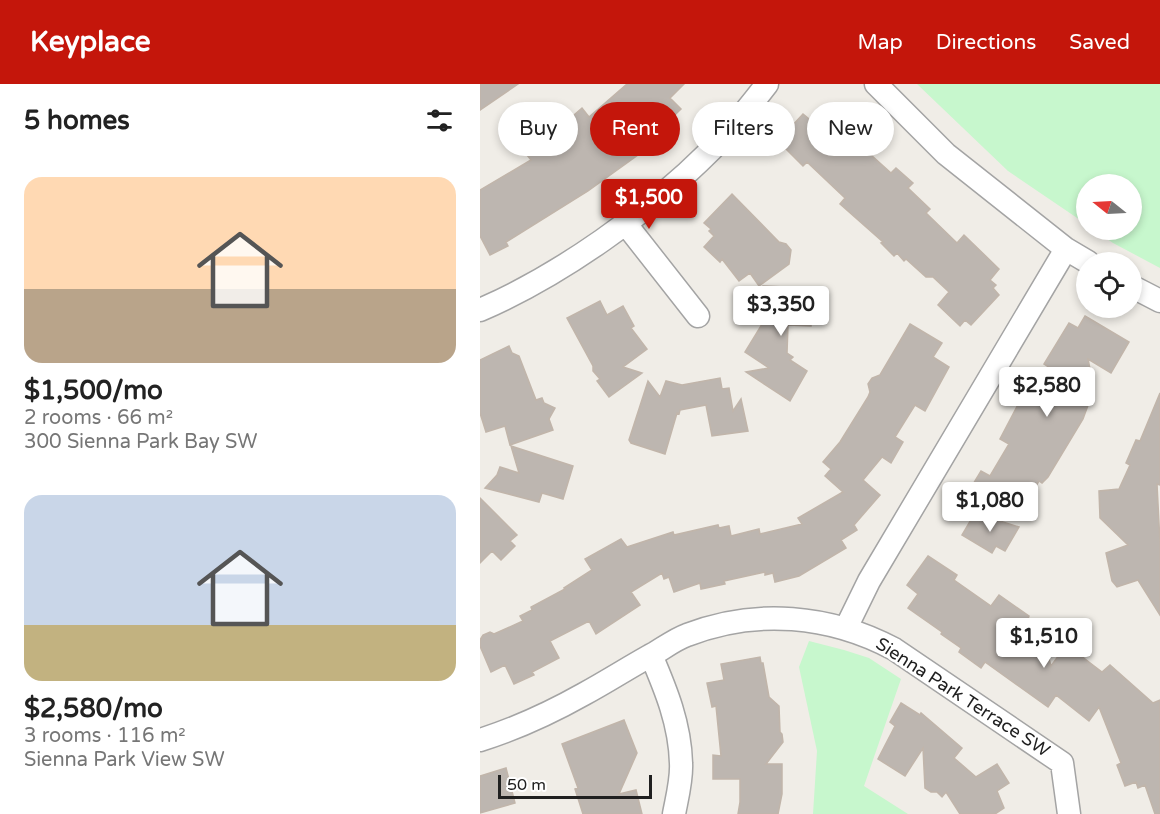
<!DOCTYPE html>
<meta charset="utf-8">
<style>
body{margin:0;font-family:"Varela Round",sans-serif;background:#f2f2f2;color:#222;height:100vh;display:flex;flex-direction:column;font-size:22px;white-space:nowrap}
*{box-sizing:border-box;margin:0}
p{font-size:20px;color:#767676}
.icon{flex:none;width:33px;height:33px;fill:none;stroke:currentColor;stroke-width:2;stroke-linecap:round;stroke-linejoin:round}
.map{position:relative;flex:1;overflow:hidden}
.side{display:flex;flex-direction:column;background:#fff;width:480px}
.side>*{flex:none}
.top-card{position:absolute;left:18px;top:18px;width:570px;height:54px;display:flex;gap:12px}
.needle{width:39px;rotate:288deg}
.fabs{position:absolute;left:596px;top:90px;display:grid;gap:12px}
.fabs a{display:grid;place-items:center;width:66px;height:66px;border-radius:50%;background:#fff;box-shadow:0 3px 9px #0003;font-size:30px}
.scale{position:absolute;left:18px;bottom:15px;width:154px;box-sizing:border-box;padding-left:6px;border:3px solid #202020;border-top:0;font-size:16px;line-height:21px;white-space:nowrap;color:#202020;-webkit-text-stroke:4px #fff;paint-order:stroke}
.price{position:absolute;translate:-50% -51px;padding:0 14px;border-radius:6px;background:#fff;color:#222;font-size:20px;line-height:39px;filter:drop-shadow(0 2px 3px #0008)}
.price::after{content:'';position:absolute;left:50%;top:36px;width:18px;height:14px;margin-left:-9px;background:inherit;clip-path:polygon(0 0,100% 0,50% 100%)}
.price.active{background:#c4160b;color:#fff}
ul{padding:0;list-style:none}
li{display:grid;align-content:center;gap:12px;height:318px;padding:0 24px}
li span{display:grid;place-items:center;height:186px;border-radius:18px;color:#555}
li>.icon{margin-inline-start:auto}
span .icon{width:108px;height:108px;fill:#fffc;stroke-width:1}
li b{font-size:26px}
h2{display:flex;justify-content:space-between;align-items:center;height:72px;padding:0 24px;font-size:26px}
.tag{padding:0 21px;border-radius:27px;background:#fff;box-shadow:0 3px 9px #0003;font-size:21px;line-height:54px}
.tag.active{background:#c4160b;color:#fff}
header{display:flex;align-items:center;gap:36px;box-sizing:border-box;height:84px;padding:0 30px;background:#c4160b;color:#fff}
header strong{font-size:28px}
nav{display:flex;gap:33px;margin-inline-start:auto;font-size:21px}
main{display:flex;flex:1;min-height:0}
.map>svg:first-child{display:block}
.park{fill:#c7f7cd}
.building{fill:#bdb6b0;stroke:#c1b5aa;stroke-width:1.5}
.lines{fill:none;stroke-linecap:round;stroke-linejoin:round}
.minor-casing{stroke:#a4a4a4;stroke-width:25}
.minor{stroke:#fff;stroke-width:22}
.labels{text-anchor:middle;stroke-width:5;stroke-linejoin:round;paint-order:stroke}
.street-label{font-size:18px;fill:#202020;stroke:#fff}
</style>
<header>
<strong>Keyplace</strong>
<nav><a>Map</a><a>Directions</a><a>Saved</a></nav>
</header>
<main>
<section class="side">
<h2>5 homes<svg class="icon" aria-label="filters" viewBox="0 0 24 24"><path d="M4 7h16M4 17h16"/><circle cx="9" cy="7" r="2"/><circle cx="15" cy="17" r="2"/></svg></h2>
<ul>
<li><span style="background:linear-gradient(#ffd9b3 60%,#b9a48a 0)"><svg class="icon" aria-label="home" viewBox="0 0 24 24"><path d="M3 11l9-7 9 7M6 9v11h12V9"/></svg></span><div><b>$1,500/mo</b><p>2 rooms · 66 m²</p><p>300 Sienna Park Bay SW</p></div></li>
<li><span style="background:linear-gradient(#c9d6e8 70%,#c2b280 0)"><svg class="icon" aria-label="home" viewBox="0 0 24 24"><path d="M3 11l9-7 9 7M6 9v11h12V9"/></svg></span><div><b>$2,580/mo</b><p>3 rooms · 116 m²</p><p>Sienna Park View SW</p></div></li>
</ul>
</section>
<div class="map">
<svg width="680" height="730" viewBox="0 0 680 730">
<rect width="100%" height="100%" fill="#f0ede7"/>
<path class="park" d="M437,0H680V184L633,159L614,146H651V100H606V140L528,87Z
M329,557L364,566L389,574L421,595L384,702L428,730H333L337,667L319,583Z"/>
<path class="building" d="M0,0H38L0,26Z
M147,0H204L190,14L201,25L172,53L174,56L158,71L108,107L26,158L28,162L10,171L0,152V106L51,76L47,71L83,47L80,43L102,24L109,33Z
M346,27L382,59L380,61L411,89L416,84L433,99L428,104L450,125L446,129L477,159L484,151L519,185L510,196L516,201L513,204L519,211L491,241L485,236L480,242L458,221L469,208L453,193H446L426,175L424,177L417,169L414,172L401,159L403,158L360,120L365,114L327,78L323,82L298,57L323,30L334,39Z
M252,110L299,158L306,160L311,166L309,180L279,202L270,189L259,197L242,175L240,178L224,163L234,152L229,147L231,145L224,139Z
M283,202L329,204L338,213V220L332,226L331,242L308,241L307,269L313,273L310,276L327,287L310,317L266,288L289,284L265,268L281,242Z
M120,217L127,231L143,222L154,242L151,244L167,265L143,283L162,289L129,313L117,297L120,295L113,287V282L87,234Z
M605,232L649,258L631,289L608,275L614,305L603,335L568,393L562,399L559,397L547,418L475,430L501,387L510,392L529,360L520,355L543,311L556,319L575,287L564,280L589,239L598,244Z
M430,240L462,259L453,273L469,283L445,327L435,321L415,353L423,358L411,379L402,373L383,396L400,411L374,441L377,446L361,456L366,464L319,492L295,498L293,489L285,491V488L244,497L245,500L221,505L220,499L194,508L189,493L184,495L182,489L151,508L160,521L116,550L109,537L70,557L79,574L52,588L54,591L34,600L25,581L11,588L0,562V556L3,551L10,548L14,550L43,537L40,532L52,526L51,523L85,505L84,504L112,486L105,475L141,455L147,463L193,448L194,451L238,441L239,444L249,442L251,452L279,445L280,450L322,440L318,434L363,408L345,392L351,385L343,378L360,358L388,313L390,308L388,300L392,294L400,291Z
M29,262L32,269L39,272L56,316L62,314L64,319L75,324L69,335L73,346L30,361L25,342L6,348L0,329V276Z
M240,294L242,305L249,304L253,327L261,315L268,347L232,352L226,321L200,326L199,330L197,329L185,370L151,359L149,356L168,297L180,313L186,297L202,301Z
M680,309V401L677,400L680,459V531L658,496L637,503L632,497L626,469L648,461L620,434L619,407L639,405L650,381L646,379L656,356L660,357Z
M31,362L93,382L83,415L62,409L59,418L5,404L17,391L20,383L39,389Z
M0,414L37,451L30,457L35,462L21,476L12,467L0,479Z
M495,429L539,443L525,467L516,462L512,469L482,451Z
M448,472L477,491L474,496L511,522L519,511L549,532L546,541L563,553L571,582L582,567L593,573L601,572L622,588L630,581L673,619L680,616V730H675L665,701L658,704L656,698L645,702L637,681L641,679L619,623L609,637L576,611L568,623L505,578L501,584L479,568L481,564L461,550L462,548L428,524L438,510L427,501Z
M280,573L281,579H283L289,613L299,622L300,648L302,650L303,658L286,680H302V710L298,730H258L260,718V695H233V671L241,672L236,622L232,623L227,599L244,596L241,580Z
M421,619L440,631L441,629L482,664L474,674L496,693L517,680L529,699L517,707L524,724L515,730H480L466,708L462,713L457,708H451L445,704L443,664L425,692L398,675L415,642L410,638Z
M144,636L157,669L139,710L156,706L162,730H103L95,705L98,704L82,660Z
M26,684L35,719L0,729V692Z"/>
<g class="lines">
<g class="minor-casing">
<path id="minor" d="M396,0L466,70L586,165L608,178
M145,139L218,232
M651,202L680,217
M0,226C81,191 169,128 231,66C251,46 270,22 287,0
M366,544L389,497L586,165
M171,571C186,606 200,640 201,679C202,695 197,714 194,730
M0,656C35,645 72,628 104,610C128,597 151,582 175,569C185,563 196,555 207,551C276,524 350,531 414,565L582,679L589,730"/>
</g>
<use href="#minor" class="minor"/>
</g>
<g class="labels">
<g class="street-label">
<text transform="translate(483 613) rotate(33)" y="6">Sienna Park Terrace SW</text>
</g>
</g>
</svg>
<div class="fabs">
<a><svg class="needle" viewBox="-14 -14 28 28"><path d="M0-13l5 13h-10z" fill="#e53935"/><path d="M0 13l5-13h-10z" fill="#767676"/></svg></a>
<a><svg class="icon" aria-label="locate" viewBox="0 0 24 24"><circle cx="12" cy="12" r="6"/><path d="M12 2v4M12 18v4M2 12h4M18 12h4"/></svg></a>
</div>
<div class="scale">50 m</div>
<b class="price active" style="left:169px;top:146px">$1,500</b>
<b class="price" style="left:301px;top:253px">$3,350</b>
<b class="price" style="left:567px;top:334px">$2,580</b>
<b class="price" style="left:510px;top:449px">$1,080</b>
<b class="price" style="left:564px;top:585px">$1,510</b>
<div class="top-card">
<a class="tag">Buy</a>
<a class="tag active">Rent</a>
<a class="tag">Filters</a>
<a class="tag">New</a>
</div>
</div>
</main>
